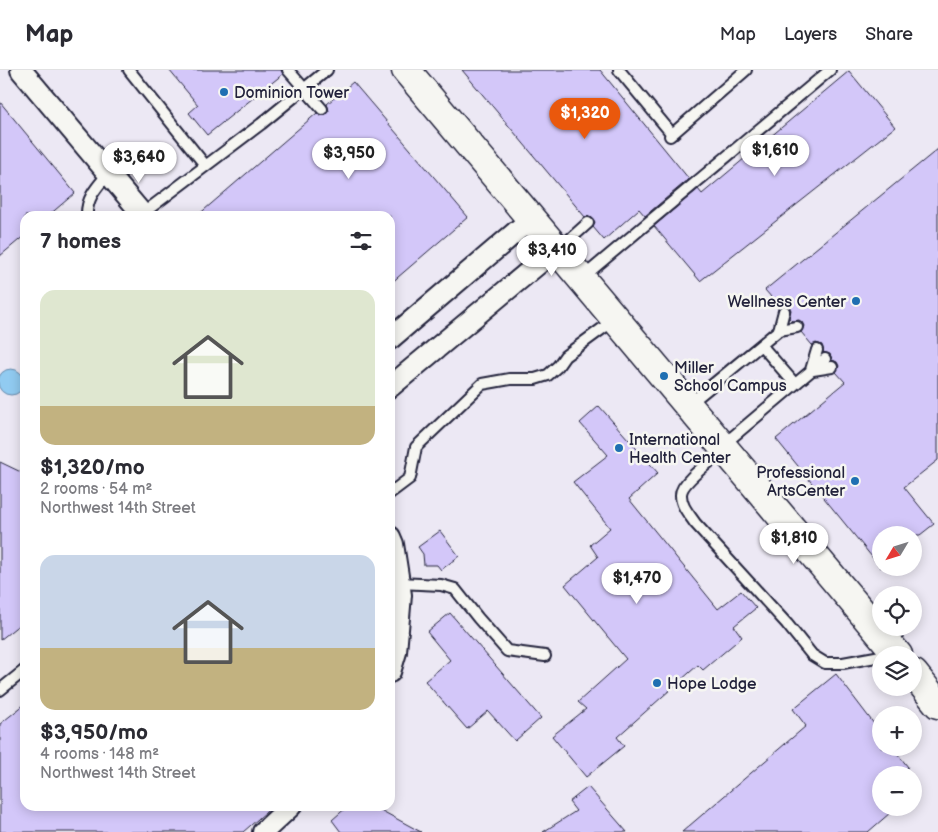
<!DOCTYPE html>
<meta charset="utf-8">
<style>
body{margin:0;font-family:"Balsamiq Sans",sans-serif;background:#f2f2f3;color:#2b2b33;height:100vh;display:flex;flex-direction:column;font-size:19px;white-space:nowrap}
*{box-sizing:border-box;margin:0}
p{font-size:16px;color:#7c7c81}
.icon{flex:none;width:28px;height:28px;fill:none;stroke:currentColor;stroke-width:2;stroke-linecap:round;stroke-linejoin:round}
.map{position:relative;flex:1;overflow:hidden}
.side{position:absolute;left:20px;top:141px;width:375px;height:600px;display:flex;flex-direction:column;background:#fff;border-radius:15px;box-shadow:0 2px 12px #0003}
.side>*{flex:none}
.needle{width:32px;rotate:232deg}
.controls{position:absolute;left:872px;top:456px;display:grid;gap:10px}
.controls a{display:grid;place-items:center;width:50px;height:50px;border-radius:50%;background:#fff;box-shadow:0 2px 12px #0003;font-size:25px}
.price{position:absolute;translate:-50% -42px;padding:0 11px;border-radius:18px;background:#fff;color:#222;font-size:16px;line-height:32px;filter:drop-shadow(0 1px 2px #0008)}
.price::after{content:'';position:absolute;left:50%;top:30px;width:15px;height:11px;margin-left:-8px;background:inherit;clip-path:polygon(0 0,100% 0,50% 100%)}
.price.selected{background:#ea580c;color:#fff}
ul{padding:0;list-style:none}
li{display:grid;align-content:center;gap:10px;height:265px;padding:0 20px}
li span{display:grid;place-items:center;height:155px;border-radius:15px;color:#555}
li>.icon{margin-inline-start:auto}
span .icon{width:90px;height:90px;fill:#fffc;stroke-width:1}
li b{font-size:21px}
h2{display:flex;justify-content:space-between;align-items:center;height:60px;padding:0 20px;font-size:21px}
header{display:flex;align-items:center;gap:30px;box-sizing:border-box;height:70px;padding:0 25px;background:#fff;border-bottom:1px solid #e1e1e2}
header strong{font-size:24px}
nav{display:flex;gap:28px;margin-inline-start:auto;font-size:18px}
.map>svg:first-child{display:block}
.water{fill:#91cbf1;stroke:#6587a8}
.building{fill:#d3c7f9;stroke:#22223b}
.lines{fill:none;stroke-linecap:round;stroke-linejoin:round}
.service-casing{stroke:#22223b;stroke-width:14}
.minor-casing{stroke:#22223b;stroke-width:24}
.secondary-casing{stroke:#22223b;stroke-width:31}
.service{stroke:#f6f6f2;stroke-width:10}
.minor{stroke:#f6f6f2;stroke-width:20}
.secondary{stroke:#f6f6f2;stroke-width:28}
.poi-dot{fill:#1f6fb2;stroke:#f6f6f2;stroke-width:2}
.labels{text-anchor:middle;stroke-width:5;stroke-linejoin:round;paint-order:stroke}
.poi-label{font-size:16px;fill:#22223b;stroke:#f6f6f2;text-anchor:start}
</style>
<header>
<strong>Map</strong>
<nav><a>Map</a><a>Layers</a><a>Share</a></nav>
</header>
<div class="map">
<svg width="938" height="762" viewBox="0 0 938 762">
<rect width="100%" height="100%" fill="#ece8f4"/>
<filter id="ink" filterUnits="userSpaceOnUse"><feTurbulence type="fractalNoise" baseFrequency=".02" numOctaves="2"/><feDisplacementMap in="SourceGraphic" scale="10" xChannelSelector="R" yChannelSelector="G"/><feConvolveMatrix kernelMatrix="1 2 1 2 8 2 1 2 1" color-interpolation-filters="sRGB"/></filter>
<g filter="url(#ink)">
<path class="water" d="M-2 312a13 13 0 1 1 26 0a13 13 0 1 1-26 0Z"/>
<path class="building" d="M169,0H281L283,4L207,65L189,43L198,35Z
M462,0H600L689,109L645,146L639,139L604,170L593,157L595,152L593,149L590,146L585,147Z
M849,1L895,57L700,211L654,156L698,119L702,124Z
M353,12L468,147L390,214V146H197L317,43L320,46L326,44L329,41L327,34Z
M0,32L75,123L48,146H25V165L0,186Z
M938,79V390L904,417L934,454L920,465H881V498L776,369L845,312L836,302L839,296L837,292L832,290L830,284L823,282L822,275L816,273L812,275L801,262L804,256L802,252L799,250L792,251L789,248L791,240L789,236L785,234L779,236L765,220Z
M599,336L658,403L629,429L718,539L741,521L756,538L734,556L742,567L703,600L698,595L617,667L624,676L586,707L552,666L586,639L578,632L626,589L565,515L598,487L590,475L610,458L573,412L608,385L580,353Z
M0,392L25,404V550L0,570Z
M440,461L459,486L441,500L437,495H424L423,484L418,477Z
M450,543L541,648L515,671L488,641L467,659L425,611L450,590L427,562Z
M836,604L881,663V678H893L908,697L899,705H881V738H886L890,743L868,762H682L806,656L793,639Z
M25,634V736H273L243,762H0V654Z
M588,717L627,762H543L576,741L569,732Z
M348,736H373L421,762H341L332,750Z"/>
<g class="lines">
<g class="service-casing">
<path id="service" d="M129,0L205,95
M288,0L322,39
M619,0L672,64
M670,66L746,0
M142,144L261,54L327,0
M87,146C86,128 97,117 108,104
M558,180L588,153
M582,208L830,0
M779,260L784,241
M761,275L795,314
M811,300L817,280
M813,300L832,297
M688,335L779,260L797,257
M723,375L825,289
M724,380C714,389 680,412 681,425C681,436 689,444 695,453L787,554L812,585L825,593H843L881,586
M390,423L410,408L416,377L482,314L510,309H535L548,305L558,296L565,286L614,250
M399,513L441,515L455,519L478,548L507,581L545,586
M0,620L25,600"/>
</g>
<g class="minor-casing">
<path id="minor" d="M21,0L144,146
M390,269L531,149
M390,317L556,179
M390,467L393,474L401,525L396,582L390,602
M263,762L291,736"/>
</g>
<g class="secondary-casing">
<path id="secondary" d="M406,0L898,585
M914,604L938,634"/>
</g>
<use href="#service" class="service"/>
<use href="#minor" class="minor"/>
<use href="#secondary" class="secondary"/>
</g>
</g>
<g class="poi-dot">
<circle cx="224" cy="22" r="5"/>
<circle cx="856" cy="231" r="5"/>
<circle cx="664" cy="306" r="5"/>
<circle cx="619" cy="378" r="5"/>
<circle cx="855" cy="411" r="5"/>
<circle cx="657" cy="613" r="5"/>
</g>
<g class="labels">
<g class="poi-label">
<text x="234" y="28">Dominion Tower</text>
<text x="846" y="237" text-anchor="end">Wellness Center</text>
<text x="674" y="303">Miller<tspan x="674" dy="18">School Campus</tspan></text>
<text x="629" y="375">International<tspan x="629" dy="18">Health Center</tspan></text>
<text x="845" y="408" text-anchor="end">Professional<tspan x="845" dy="18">ArtsCenter</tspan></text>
<text x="667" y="619">Hope Lodge</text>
</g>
</g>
</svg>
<div class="controls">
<a><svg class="needle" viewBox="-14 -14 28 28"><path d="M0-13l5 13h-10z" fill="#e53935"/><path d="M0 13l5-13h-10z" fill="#7c7c81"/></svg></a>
<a><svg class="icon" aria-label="locate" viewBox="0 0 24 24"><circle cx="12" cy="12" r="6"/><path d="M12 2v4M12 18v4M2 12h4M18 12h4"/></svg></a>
<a><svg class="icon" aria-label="layers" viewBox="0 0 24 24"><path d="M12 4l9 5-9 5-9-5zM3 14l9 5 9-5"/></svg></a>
<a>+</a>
<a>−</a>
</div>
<b class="price selected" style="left:585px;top:70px">$1,320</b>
<b class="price" style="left:775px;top:107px">$1,610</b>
<b class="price" style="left:349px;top:110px">$3,950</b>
<b class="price" style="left:139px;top:114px">$3,640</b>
<b class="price" style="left:552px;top:207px">$3,410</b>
<b class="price" style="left:794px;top:495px">$1,810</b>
<b class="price" style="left:637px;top:535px">$1,470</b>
<section class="side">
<h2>7 homes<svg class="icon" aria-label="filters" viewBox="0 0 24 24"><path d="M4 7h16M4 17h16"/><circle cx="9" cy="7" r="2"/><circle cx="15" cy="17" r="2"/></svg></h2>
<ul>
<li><span style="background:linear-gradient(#dfe7d0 75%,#c2b280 0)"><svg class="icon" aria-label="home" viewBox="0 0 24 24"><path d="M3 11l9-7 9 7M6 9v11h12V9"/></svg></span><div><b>$1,320/mo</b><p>2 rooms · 54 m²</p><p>Northwest 14th Street</p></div></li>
<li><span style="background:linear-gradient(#c9d6e8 60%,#c2b280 0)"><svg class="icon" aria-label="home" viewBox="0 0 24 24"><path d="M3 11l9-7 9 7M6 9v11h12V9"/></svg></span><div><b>$3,950/mo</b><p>4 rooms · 148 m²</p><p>Northwest 14th Street</p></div></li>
</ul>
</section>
</div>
